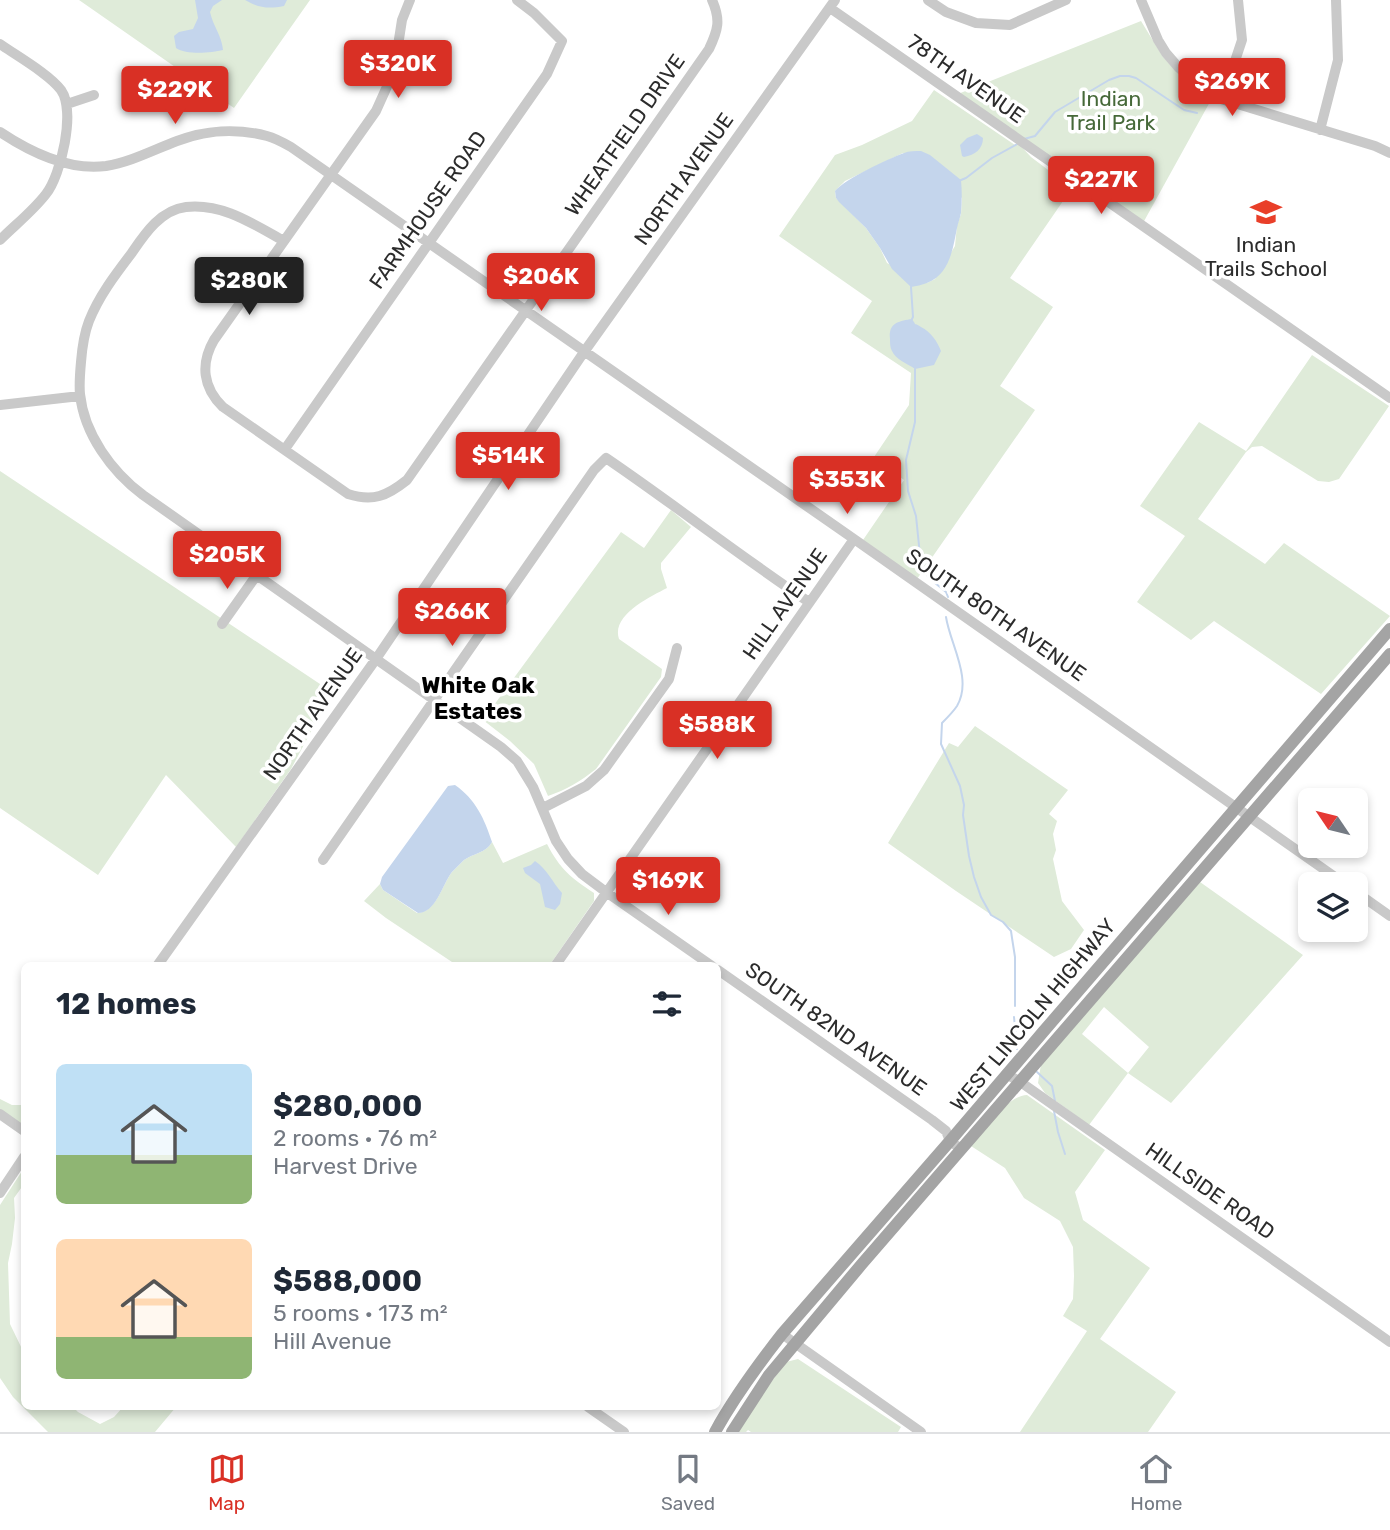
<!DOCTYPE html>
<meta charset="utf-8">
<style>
body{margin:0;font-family:Rubik,sans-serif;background:#f6f6f7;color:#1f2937;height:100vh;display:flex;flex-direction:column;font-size:26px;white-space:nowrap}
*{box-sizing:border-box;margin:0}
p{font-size:23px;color:#747a83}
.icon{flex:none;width:38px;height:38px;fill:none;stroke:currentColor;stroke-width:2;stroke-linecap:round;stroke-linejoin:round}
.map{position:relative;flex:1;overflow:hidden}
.sheet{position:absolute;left:21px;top:962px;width:700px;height:448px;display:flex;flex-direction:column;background:#fff;border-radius:10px;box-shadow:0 4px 10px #0003}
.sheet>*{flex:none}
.needle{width:46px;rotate:305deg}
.tools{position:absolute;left:1298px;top:788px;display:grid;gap:14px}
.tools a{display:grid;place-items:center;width:70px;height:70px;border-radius:10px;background:#fff;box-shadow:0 4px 10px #0003;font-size:35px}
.price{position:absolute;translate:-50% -60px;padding:0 16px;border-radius:7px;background:#d93025;color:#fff;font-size:23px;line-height:46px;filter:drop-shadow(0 2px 4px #0008)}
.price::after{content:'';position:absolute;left:50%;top:42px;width:21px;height:16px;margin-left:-10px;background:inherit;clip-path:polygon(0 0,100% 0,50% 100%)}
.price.on{background:#222;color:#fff}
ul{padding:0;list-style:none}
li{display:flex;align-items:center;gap:21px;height:175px;padding:0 35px}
li span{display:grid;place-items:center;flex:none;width:196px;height:140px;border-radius:10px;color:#555}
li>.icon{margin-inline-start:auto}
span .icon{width:84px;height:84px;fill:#fffc;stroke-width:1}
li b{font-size:30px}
h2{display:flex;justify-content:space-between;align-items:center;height:84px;padding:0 35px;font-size:30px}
.menu{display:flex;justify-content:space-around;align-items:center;height:98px;border-top:2px solid #e0e1e3;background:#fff;font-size:19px;color:#747a83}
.menu a{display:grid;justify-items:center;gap:4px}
.menu .on{color:#d93025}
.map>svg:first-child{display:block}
.green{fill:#dfebd9;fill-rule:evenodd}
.water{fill:#c4d5ec}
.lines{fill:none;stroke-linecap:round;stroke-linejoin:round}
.stream{stroke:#c4d5ec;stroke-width:2}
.minor{stroke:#c9c9c9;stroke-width:10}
.major{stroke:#a4a4a4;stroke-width:12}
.labels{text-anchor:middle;stroke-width:7;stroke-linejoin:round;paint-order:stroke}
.street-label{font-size:21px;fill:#2c2c2c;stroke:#fff}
.park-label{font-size:21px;fill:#466939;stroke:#fff}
.poi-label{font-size:21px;fill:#2c2c2c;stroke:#fff}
.neighbourhood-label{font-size:23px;font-weight:bold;fill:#000;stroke:#fff}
</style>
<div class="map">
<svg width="1390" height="1432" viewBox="0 0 1390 1432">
<rect width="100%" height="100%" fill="#fff"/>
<path class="green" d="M79,0H310L234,108Z
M1141,21L1163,57L1187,83L1211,100L1143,223L958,94Z
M934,90L1015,145L1018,143L1031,157L1072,188L1010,278L1053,307L1000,386L1035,410L917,579L863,540L904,480L874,457L909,405L911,373L851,333L872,301L779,236L835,155L862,145L912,121ZM903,153L962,198L961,214L957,225L955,246L935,279L927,283L887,263L880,248L866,228L836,198L835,191L845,181Z
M1312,355L1389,406L1339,479L1329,482L1318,481L1262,446L1252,447L1246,452L1198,519L1265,564L1284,543L1390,616L1321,694L1214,621L1191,640L1137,602L1185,536L1140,506L1199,422L1246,451Z
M0,471L332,692L291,769L236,847L166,775L98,875L0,808Z
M671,510L691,527L661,563V569L667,588C650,597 611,615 619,639L662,669L661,677L596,769C581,781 566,790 548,796L534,764L510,741L483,720L621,532L644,548Z
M975,726L1068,790L1049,814L1057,821L1053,834L1056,850L1053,859L1062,901L1084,930L1071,949L1054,957L956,891L888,843L949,743L958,747Z
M492,842L503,863L547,844C560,869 571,878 594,893V901L549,966H458L386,918L364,901L380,884L383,890L417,913C436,913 442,885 452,872C456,868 460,864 464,860C474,853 486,853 492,842Z
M1200,882L1303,955L1171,1103L1128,1073L1089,1125L1045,1093L1038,1083L1041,1064ZM1104,1007L1149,1047L1128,1073L1082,1034Z
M1027,1095L1105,1150L1075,1192L1083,1220L1150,1268L1100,1339L1176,1392L1148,1432H1020L1087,1331L1063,1316L1073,1299L1074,1276L1073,1247L1060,1221L1024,1198L1005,1168L971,1146C984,1131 1006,1096 1027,1095Z
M0,1099L12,1105H24V1129L0,1112Z
M24,1168V1184L14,1198L15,1218L12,1244L8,1263L10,1324L24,1353V1407H73L78,1412L100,1424L114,1417L123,1407H176L155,1432H48L13,1397L0,1378V1205Z
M798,1359L901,1427L898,1432H751L748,1430L746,1432H738L747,1415L786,1362Z"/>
<path class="water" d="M195,0H222L213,6L210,12C213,26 222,36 223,50C211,53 186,55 176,48L174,36L179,32L193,29L198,18Z
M245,0H287L284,6C268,9 259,8 245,0Z
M977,134L983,138C983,149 975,155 964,157L962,156L960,145L967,138Z
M921,151L930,155L961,180C962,191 962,202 961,213C960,218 958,223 957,228C953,248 950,274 927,283C922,285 916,286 911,287L892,269L880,248L866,228L839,202L836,198L835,191C845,179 888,159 904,153C909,151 915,151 921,151Z
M912,319C918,328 912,321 921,327C931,332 937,341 941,351L934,365L915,369C908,364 895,359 892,351C890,348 890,343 890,339C888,323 899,321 912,319Z
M455,785C476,800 484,818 492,842C486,853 474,853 464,860C460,864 456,868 452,872C442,885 436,913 418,913L383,890L380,884L382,877L448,786Z
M535,861C547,869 553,883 562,893L560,904L555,910L545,907L540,884L525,873L523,868L531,865Z"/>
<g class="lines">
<path class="stream" d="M1024,139L1035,136L1055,112L1109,80L1120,76H1129L1136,78L1184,110L1197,113
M961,180L966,178L992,158L1019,143
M911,287L913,317L912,319
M915,369V422L906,460L908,491L916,516L921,565L929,578L946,592L948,597
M946,617C950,644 973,679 957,706C953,712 947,718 942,723L941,744L960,786L964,805L963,815L969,856L974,877L981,897L991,915L1003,922L1011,931L1012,938L1015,957V1006
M1014,1017L1017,1049
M1037,1072L1052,1086L1055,1101
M1054,1111L1058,1132L1065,1154"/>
<path class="minor" d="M410,0L402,20L394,71L376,111L214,340C200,364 203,388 223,407L348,494C373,502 387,496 407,480L709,49C718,30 721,20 712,0
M928,0L946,12L976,23L1010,25L1066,0
M1141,0L1158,40L1166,53L1179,68L1192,79L1218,98L1375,146L1390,153
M830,8L1390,398
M0,44C17,56 49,74 61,90C76,111 61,175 46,194C33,211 15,225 0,240
M1218,98L1231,73L1242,40L1238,0
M67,104L94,95
M1320,130L1338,60L1336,0
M0,132C30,152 68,171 106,166C131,162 153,150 177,141C205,130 237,128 267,136C275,138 284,143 291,147L854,539L1345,884
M284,241C253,224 223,203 186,207C160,210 144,235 131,254C115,275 99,296 89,321C84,334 82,349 81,362C80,373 79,384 80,394C84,434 112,472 143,495L501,747L517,761L533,787L556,841L568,859L582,874L606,892L712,966
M0,405L80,396
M285,449L547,74L562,41L534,13L517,0
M222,624L256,576
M543,808L586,786L604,770L669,679L677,648
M323,860L594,470L606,458C675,505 740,556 809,602
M1356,892L1390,916
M157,966L376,659L584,352L835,0
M555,966L854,539
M718,970L932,1120L946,1131L950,1141L961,1149
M1006,1074L1019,1081L1390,1342
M0,1114L24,1131
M0,1193L24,1157
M782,1334L921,1432
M588,1407L624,1432"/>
<path class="major" d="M715,1432C734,1397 757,1366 782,1334L950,1141L1043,1032L1390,629
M732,1432L769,1375L861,1265L1390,654"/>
</g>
<defs>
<g id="school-bare" transform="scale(2.415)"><path d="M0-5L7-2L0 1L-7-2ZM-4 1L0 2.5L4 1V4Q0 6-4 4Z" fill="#e93f29" stroke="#fff" stroke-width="2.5" paint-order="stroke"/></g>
</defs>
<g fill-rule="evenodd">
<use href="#school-bare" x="1266" y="212"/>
</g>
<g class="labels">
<g class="street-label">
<text transform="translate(966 79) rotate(35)" y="7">78TH AVENUE</text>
<text transform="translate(625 135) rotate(-55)" y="7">WHEATFIELD DRIVE</text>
<text transform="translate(684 179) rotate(-55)" y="7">NORTH AVENUE</text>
<text transform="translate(428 210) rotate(-55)" y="7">FARMHOUSE ROAD</text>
<text transform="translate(785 604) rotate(-55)" y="7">HILL AVENUE</text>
<text transform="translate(996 615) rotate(35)" y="7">SOUTH 80TH AVENUE</text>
<text transform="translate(313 714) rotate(-55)" y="7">NORTH AVENUE</text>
<text transform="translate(1033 1015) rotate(-50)" y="7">WEST LINCOLN HIGHWAY</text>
<text transform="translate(836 1029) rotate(35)" y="7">SOUTH 82ND AVENUE</text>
<text transform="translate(1210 1191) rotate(35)" y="7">HILLSIDE ROAD</text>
</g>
<g class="park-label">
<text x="1111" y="106">Indian<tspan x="1111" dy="24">Trail Park</tspan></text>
</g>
<g class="poi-label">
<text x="1266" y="252">Indian<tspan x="1266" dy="24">Trails School</tspan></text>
</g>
<g class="neighbourhood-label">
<text x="478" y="693">White Oak<tspan x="478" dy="26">Estates</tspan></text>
</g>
</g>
</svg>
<div class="tools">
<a><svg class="needle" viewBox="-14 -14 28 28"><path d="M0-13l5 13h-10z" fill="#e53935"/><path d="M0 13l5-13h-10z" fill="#747a83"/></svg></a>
<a><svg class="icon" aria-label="layers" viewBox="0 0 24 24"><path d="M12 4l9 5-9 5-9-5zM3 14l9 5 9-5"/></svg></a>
</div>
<b class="price" style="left:398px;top:100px">$320K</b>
<b class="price" style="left:1232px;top:118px">$269K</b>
<b class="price" style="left:175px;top:126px">$229K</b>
<b class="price" style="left:1101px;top:216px">$227K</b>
<b class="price" style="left:541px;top:313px">$206K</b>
<b class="price on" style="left:249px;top:317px">$280K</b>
<b class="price" style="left:508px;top:492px">$514K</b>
<b class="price" style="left:847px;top:516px">$353K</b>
<b class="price" style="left:227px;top:591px">$205K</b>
<b class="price" style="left:452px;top:648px">$266K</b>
<b class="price" style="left:717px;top:761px">$588K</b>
<b class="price" style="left:668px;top:917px">$169K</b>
<section class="sheet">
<h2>12 homes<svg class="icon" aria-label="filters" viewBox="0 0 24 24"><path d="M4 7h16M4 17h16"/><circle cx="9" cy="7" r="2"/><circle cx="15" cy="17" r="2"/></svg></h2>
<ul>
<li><span style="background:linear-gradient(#bfe0f5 65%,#8fb573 0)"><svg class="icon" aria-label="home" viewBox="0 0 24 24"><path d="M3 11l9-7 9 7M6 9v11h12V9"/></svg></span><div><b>$280,000</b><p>2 rooms · 76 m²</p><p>Harvest Drive</p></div></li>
<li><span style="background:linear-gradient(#ffd9b3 70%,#8fb573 0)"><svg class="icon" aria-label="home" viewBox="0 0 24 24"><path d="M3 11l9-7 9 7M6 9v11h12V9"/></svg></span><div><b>$588,000</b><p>5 rooms · 173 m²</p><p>Hill Avenue</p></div></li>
</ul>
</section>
</div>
<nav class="menu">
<a class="on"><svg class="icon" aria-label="map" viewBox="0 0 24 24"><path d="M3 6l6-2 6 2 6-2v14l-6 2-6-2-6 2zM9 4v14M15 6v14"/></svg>Map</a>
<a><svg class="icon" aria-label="saved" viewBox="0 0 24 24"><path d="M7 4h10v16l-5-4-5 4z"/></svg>Saved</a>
<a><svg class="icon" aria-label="home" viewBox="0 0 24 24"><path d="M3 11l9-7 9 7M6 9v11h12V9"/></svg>Home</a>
</nav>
